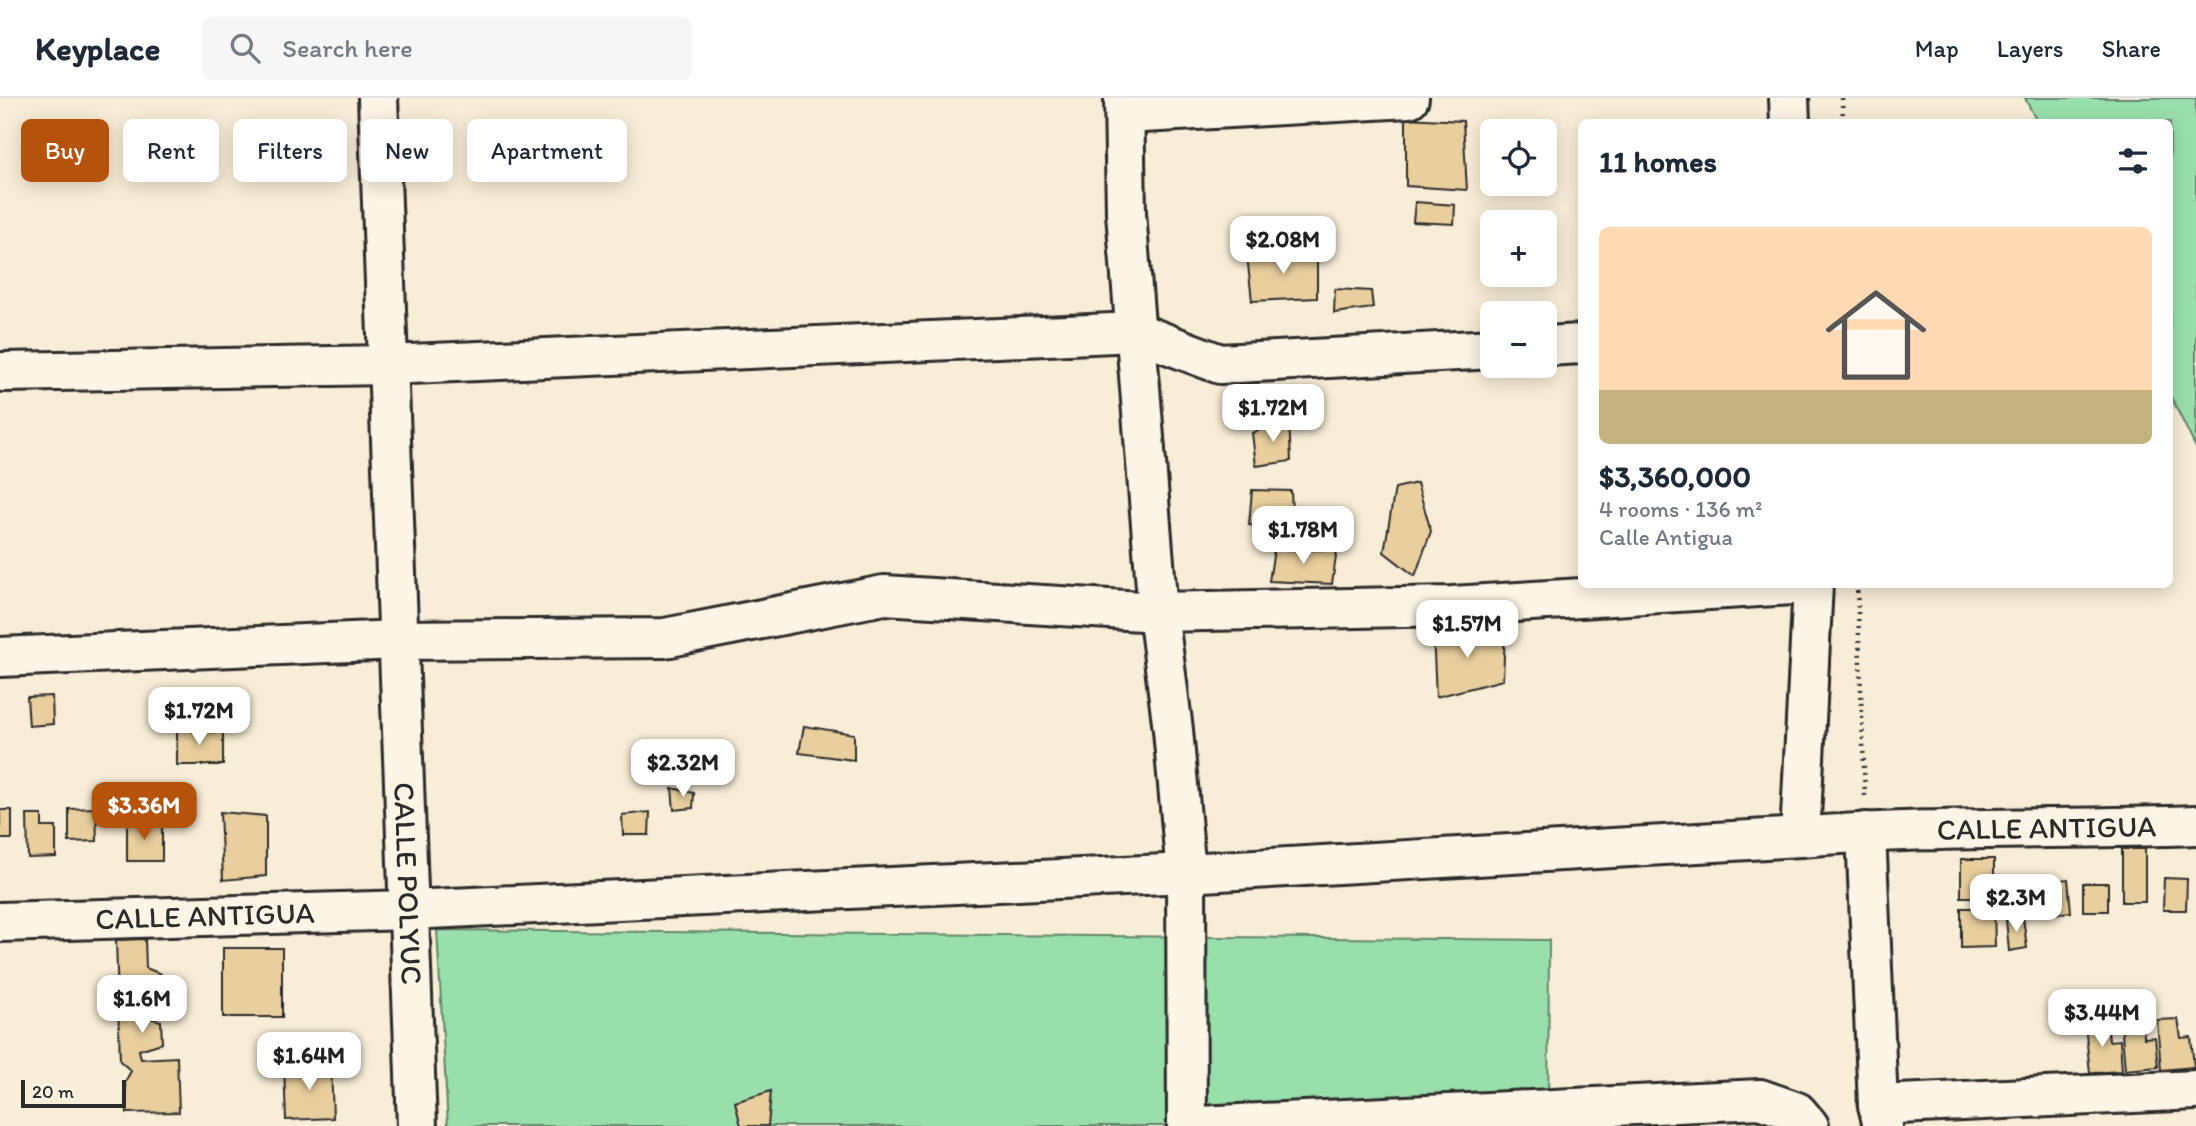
<!DOCTYPE html>
<meta charset="utf-8">
<style>
body{margin:0;font-family:Itim,sans-serif;background:#f6f6f7;color:#1f2937;height:100vh;display:flex;flex-direction:column;font-size:26px;white-space:nowrap}
*{box-sizing:border-box;margin:0}
p{font-size:23px;color:#747a83}
.icon{flex:none;width:38px;height:38px;fill:none;stroke:currentColor;stroke-width:2;stroke-linecap:round;stroke-linejoin:round}
.map{position:relative;flex:1;overflow:hidden}
.drawer{position:absolute;left:1578px;top:21px;width:595px;height:469px;display:flex;flex-direction:column;background:#fff;border-radius:10px;box-shadow:0 4px 18px #0003}
.drawer>*{flex:none}
.hud{position:absolute;left:21px;top:21px;width:665px;height:63px;display:flex;gap:14px}
.buttons{position:absolute;left:1480px;top:21px;display:grid;gap:14px}
.buttons a{display:grid;place-items:center;width:77px;height:77px;border-radius:10px;background:#fff;box-shadow:0 4px 18px #0003;font-size:35px}
.scale{position:absolute;left:21px;bottom:18px;width:105px;box-sizing:border-box;padding-left:7px;border:4px solid #2b2b2b;border-top:0;font-size:19px;line-height:24px;white-space:nowrap;color:#2b2b2b;-webkit-text-stroke:5px #fcf5e5;paint-order:stroke}
.price{position:absolute;translate:-50% -60px;padding:0 16px;border-radius:14px;background:#fff;color:#222;font-size:23px;line-height:46px;filter:drop-shadow(0 2px 4px #0008)}
.price::after{content:'';position:absolute;left:50%;top:42px;width:21px;height:16px;margin-left:-10px;background:inherit;clip-path:polygon(0 0,100% 0,50% 100%)}
.price.current{background:#b45309;color:#fff}
ul{padding:0;list-style:none}
li{display:grid;align-content:center;gap:14px;height:371px;padding:0 21px}
li span{display:grid;place-items:center;height:217px;border-radius:10px;color:#555}
li>.icon{margin-inline-start:auto}
span .icon{width:126px;height:126px;fill:#fffc;stroke-width:1}
li b{font-size:30px}
h2{display:flex;justify-content:space-between;align-items:center;height:84px;padding:0 21px;font-size:30px}
.tag{padding:0 24px;border-radius:10px;background:#fff;box-shadow:0 4px 18px #0003;font-size:24px;line-height:63px}
.tag.current{background:#b45309;color:#fff}
header{display:flex;align-items:center;gap:42px;box-sizing:border-box;height:98px;padding:0 35px;background:#fff;border-bottom:2px solid #e0e1e3}
header strong{font-size:33px}
nav{display:flex;gap:38px;margin-inline-start:auto;font-size:24px}
.search{width:490px;height:63px;background:#f6f6f7;display:flex;align-items:center;gap:18px;box-sizing:border-box;padding:0 24px;border-radius:10px;color:#747a83;font-size:26px}
.map>svg:first-child{display:block}
.green{fill:#99dfac;stroke:#62856c;stroke-width:2}
.building{fill:#e9cf9e;stroke:#2b2b2b;stroke-width:2}
.lines{fill:none;stroke-linecap:round;stroke-linejoin:round}
.minor-casing{stroke:#2b2b2b;stroke-width:44}
.path{stroke:#2b2b2b;stroke-width:4.5;stroke-dasharray:2 5;stroke-linecap:butt}
.minor{stroke:#fcf5e5;stroke-width:38}
.labels{text-anchor:middle;stroke-width:7;stroke-linejoin:round;paint-order:stroke}
.street-label{font-size:30px;fill:#2b2b2b;stroke:#fcf5e5}
</style>
<header>
<strong>Keyplace</strong>
<div class="search"><svg class="icon" aria-label="search" viewBox="0 0 24 24"><circle cx="10" cy="10" r="6"/><path d="M15 15l6 6"/></svg>Search here</div>
<nav><a>Map</a><a>Layers</a><a>Share</a></nav>
</header>
<div class="map">
<svg width="2196" height="1028" viewBox="0 0 2196 1028">
<rect width="100%" height="100%" fill="#f8edd7"/>
<filter id="ink" filterUnits="userSpaceOnUse"><feTurbulence type="fractalNoise" baseFrequency=".0143" numOctaves="2"/><feDisplacementMap in="SourceGraphic" scale="14" xChannelSelector="R" yChannelSelector="G"/><feConvolveMatrix kernelMatrix="1 2 1 2 8 2 1 2 1" color-interpolation-filters="sRGB"/></filter>
<g filter="url(#ink)">
<path class="green" d="M2025,0H2196V350L2170,297V24H2037Z
M437,832L1549,842L1548,1028H448Z"/>
<path class="building" d="M1406,20L1463,23L1467,92L1406,88Z
M1415,104L1455,107L1454,126L1413,124Z
M1317,154V200L1252,203L1247,157Z
M1335,191L1371,193L1373,210L1334,215Z
M1289,321L1291,363L1256,368L1252,335Z
M1417,385L1431,433L1415,478L1384,454L1395,390Z
M1252,392L1291,393L1293,434L1249,427Z
M1274,452H1337L1332,486L1269,483Z
M1433,534H1505L1503,582L1436,599Z
M52,598L53,626L29,628L27,599Z
M177,625H193V634H223V667H177Z
M804,628L854,636V662L799,655Z
M672,690L694,695L693,710L674,712Z
M96,710L97,743L69,744V711Z
M0,712H12V741H0Z
M220,714L266,718V778L223,782Z
M650,714L649,737H623L622,717Z
M27,717H42V729H56V759L28,760Z
M127,724H162V763H127Z
M2122,751H2145V804H2122Z
M1961,761H1994V799H1961Z
M2164,780L2187,781L2186,812H2163Z
M2068,781L2071,814L2052,816L2050,783Z
M2083,785H2108V813H2083Z
M1961,810H1994L1995,849L1961,850Z
M2023,819L2027,850L2009,853L2006,821Z
M145,841L146,870L161,876L162,891L149,892L150,920L161,923L162,945L139,952L141,961L177,959L179,1014L127,1015L125,984L131,973L120,963L116,842Z
M223,850H282V919H223Z
M2143,921L2144,940L2155,939L2158,969L2125,972L2121,922Z
M2178,921L2181,940L2191,939L2194,969L2161,972L2157,922Z
M2107,924L2109,943L2120,942L2122,973L2090,975L2085,926Z
M331,966L333,1020L286,1022L284,968Z
M771,993L768,1028H741L735,1004Z"/>
<g class="lines">
<g class="minor-casing">
<g id="minor">
<path id="s1" d="M378,0L417,1028"/>
<path d="M1124,0L1126,115L1158,514L1173,632L1186,775L1187,1028"/>
<path d="M1789,0L1790,24"/>
<path d="M1125,16L1409,0"/>
<path d="M1545,248L1582,246"/>
<path d="M3,274L387,267L1136,234L1220,266L1493,251"/>
<path id="s2" d="M1813,486L1800,739C1932,728 2064,732 2196,727"/>
<path d="M0,559L398,542L665,540L884,497L1158,514L1452,508L1808,486"/>
<path d="M1866,734L1878,1007L1883,1028"/>
<path id="s3" d="M0,824L409,812L1186,775L1800,739"/>
<path d="M1878,1007L2196,992"/>
<path d="M1199,1028L1760,1001L1797,1014L1809,1028"/>
</g>
</g>
<path class="path" d="M1842,0L1843,24
M1857,486L1865,698"/>
<use href="#minor" class="minor"/>
</g>
</g>
<g class="labels">
<g class="street-label">
<text dy="10" stroke="none"><textPath href="#s2" startOffset="500">CALLE ANTIGUA</textPath></text>
<text dy="10" stroke="none"><textPath href="#s1" startOffset="786">CALLE POLYUC</textPath></text>
<text dy="10" stroke="none"><textPath href="#s3" startOffset="205">CALLE ANTIGUA</textPath></text>
</g>
</g>
</svg>
<div class="buttons">
<a><svg class="icon" aria-label="locate" viewBox="0 0 24 24"><circle cx="12" cy="12" r="6"/><path d="M12 2v4M12 18v4M2 12h4M18 12h4"/></svg></a>
<a>+</a>
<a>−</a>
</div>
<div class="scale">20 m</div>
<b class="price" style="left:1283px;top:178px">$2.08M</b>
<b class="price" style="left:1273px;top:346px">$1.72M</b>
<b class="price" style="left:1303px;top:468px">$1.78M</b>
<b class="price" style="left:1467px;top:562px">$1.57M</b>
<b class="price" style="left:199px;top:649px">$1.72M</b>
<b class="price" style="left:683px;top:701px">$2.32M</b>
<b class="price current" style="left:144px;top:744px">$3.36M</b>
<b class="price" style="left:2016px;top:836px">$2.3M</b>
<b class="price" style="left:142px;top:937px">$1.6M</b>
<b class="price" style="left:2102px;top:951px">$3.44M</b>
<b class="price" style="left:309px;top:994px">$1.64M</b>
<div class="hud">
<a class="tag current">Buy</a>
<a class="tag">Rent</a>
<a class="tag">Filters</a>
<a class="tag">New</a>
<a class="tag">Apartment</a>
</div>
<section class="drawer">
<h2>11 homes<svg class="icon" aria-label="filters" viewBox="0 0 24 24"><path d="M4 7h16M4 17h16"/><circle cx="9" cy="7" r="2"/><circle cx="15" cy="17" r="2"/></svg></h2>
<ul>
<li><span style="background:linear-gradient(#ffd9b3 75%,#c2b280 0)"><svg class="icon" aria-label="home" viewBox="0 0 24 24"><path d="M3 11l9-7 9 7M6 9v11h12V9"/></svg></span><div><b>$3,360,000</b><p>4 rooms · 136 m²</p><p>Calle Antigua</p></div></li>
</ul>
</section>
</div>
